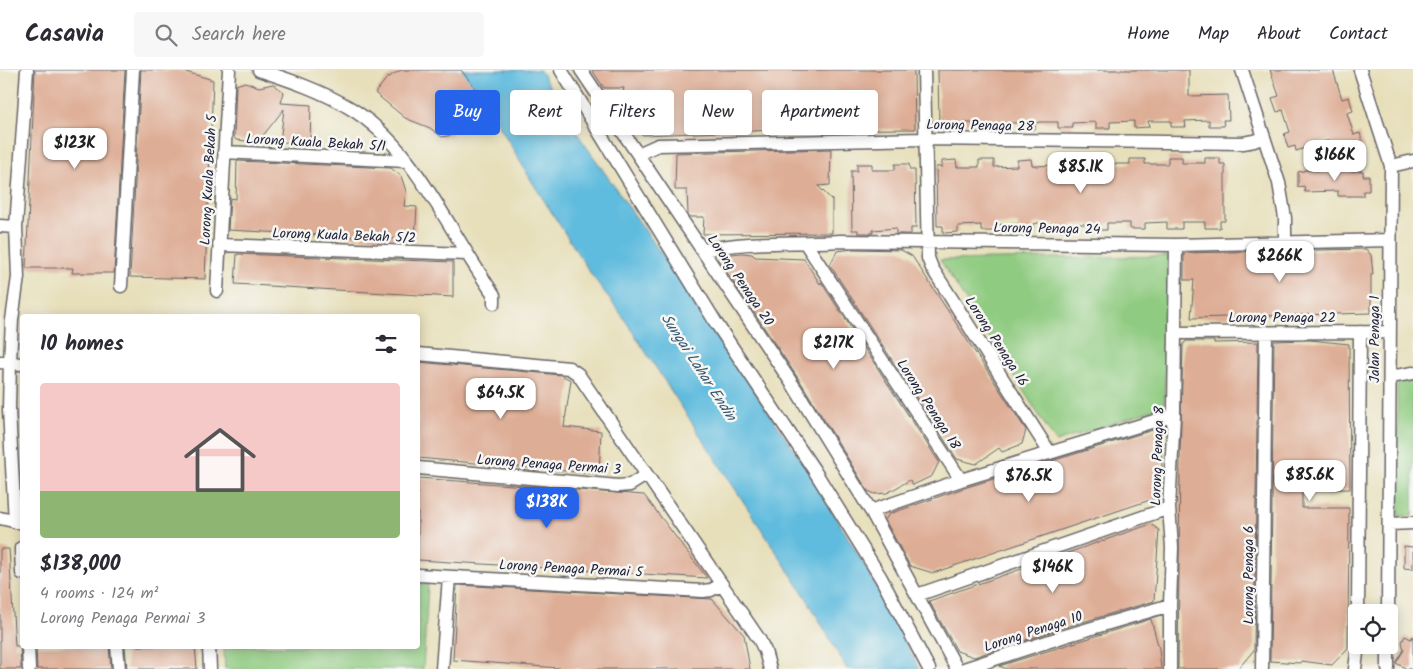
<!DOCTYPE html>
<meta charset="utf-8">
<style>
body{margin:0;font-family:Kalam,sans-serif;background:#f7f7f7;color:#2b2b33;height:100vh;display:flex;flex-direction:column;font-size:19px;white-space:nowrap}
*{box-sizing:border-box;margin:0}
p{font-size:16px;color:#7c7c81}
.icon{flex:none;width:28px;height:28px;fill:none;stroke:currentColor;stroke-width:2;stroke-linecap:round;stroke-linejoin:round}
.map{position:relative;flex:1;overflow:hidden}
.side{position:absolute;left:20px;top:244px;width:400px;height:335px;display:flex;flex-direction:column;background:#fff;border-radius:5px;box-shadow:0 2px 12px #0003}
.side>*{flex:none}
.banner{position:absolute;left:435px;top:20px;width:475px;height:45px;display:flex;gap:10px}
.fabs{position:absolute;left:1348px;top:534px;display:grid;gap:10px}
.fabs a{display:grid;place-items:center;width:50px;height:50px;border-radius:5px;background:#fff;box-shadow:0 2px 12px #0003;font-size:25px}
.price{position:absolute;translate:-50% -42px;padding:0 11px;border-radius:10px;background:#fff;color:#222;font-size:16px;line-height:32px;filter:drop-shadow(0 1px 2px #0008)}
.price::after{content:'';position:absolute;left:50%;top:30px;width:15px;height:11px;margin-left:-8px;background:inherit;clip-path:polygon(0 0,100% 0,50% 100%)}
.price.active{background:#2563eb;color:#fff}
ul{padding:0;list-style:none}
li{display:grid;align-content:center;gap:10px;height:265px;padding:0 20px}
li span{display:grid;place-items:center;height:155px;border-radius:5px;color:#555}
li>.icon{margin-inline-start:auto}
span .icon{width:90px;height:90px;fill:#fffc;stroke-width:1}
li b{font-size:21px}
h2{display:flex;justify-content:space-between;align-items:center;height:60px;padding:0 20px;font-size:21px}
.chip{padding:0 18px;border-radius:5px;background:#fff;box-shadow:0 2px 12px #0003;font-size:18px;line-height:45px}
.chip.active{background:#2563eb;color:#fff}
header{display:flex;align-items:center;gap:30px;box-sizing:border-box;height:70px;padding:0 25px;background:#fff;border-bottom:1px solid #e1e1e2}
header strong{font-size:24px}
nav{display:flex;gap:28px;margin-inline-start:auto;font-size:18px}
.search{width:350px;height:45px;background:#f7f7f7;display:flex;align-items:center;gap:12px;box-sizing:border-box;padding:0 18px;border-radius:5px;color:#7c7c81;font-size:19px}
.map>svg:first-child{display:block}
.green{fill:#8fcb80;stroke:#58765e}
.water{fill:#60bcde;stroke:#416f8c}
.building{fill:#dead95}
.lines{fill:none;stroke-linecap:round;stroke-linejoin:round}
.minor-casing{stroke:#676467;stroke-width:15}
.minor{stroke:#fff;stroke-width:12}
.labels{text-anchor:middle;stroke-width:5;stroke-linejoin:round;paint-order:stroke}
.street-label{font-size:14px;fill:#22223b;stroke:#f6f6f2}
.water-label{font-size:15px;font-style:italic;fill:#385874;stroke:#f6f6f2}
</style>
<header>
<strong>Casavia</strong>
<div class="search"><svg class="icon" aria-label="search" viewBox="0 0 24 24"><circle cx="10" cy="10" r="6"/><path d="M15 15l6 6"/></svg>Search here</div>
<nav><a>Home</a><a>Map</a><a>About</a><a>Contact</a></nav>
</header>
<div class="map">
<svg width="1413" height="599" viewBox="0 0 1413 599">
<rect width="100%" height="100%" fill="#f6f6f2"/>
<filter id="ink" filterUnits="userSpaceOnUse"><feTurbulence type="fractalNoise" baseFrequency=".02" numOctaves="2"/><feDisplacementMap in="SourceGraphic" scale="10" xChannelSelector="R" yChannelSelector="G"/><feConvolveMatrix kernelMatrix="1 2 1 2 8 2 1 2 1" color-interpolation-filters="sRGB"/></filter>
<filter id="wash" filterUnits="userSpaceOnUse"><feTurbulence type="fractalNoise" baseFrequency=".0096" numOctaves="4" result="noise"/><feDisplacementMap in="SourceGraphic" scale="20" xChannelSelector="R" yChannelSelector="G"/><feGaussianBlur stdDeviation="1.12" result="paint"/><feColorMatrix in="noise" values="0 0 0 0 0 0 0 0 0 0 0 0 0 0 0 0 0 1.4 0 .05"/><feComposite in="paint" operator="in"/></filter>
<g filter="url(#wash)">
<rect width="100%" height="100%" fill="#e7dfba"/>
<path class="green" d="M1169,186L1164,336L1056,372L940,190Z
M1413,310V446H1399L1397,312Z
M418,514H428L423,599H225L224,576H418Z"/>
<path class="water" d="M443,0H540L579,66L656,176L813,408L881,524L919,599H847L807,529L621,244L591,204L531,110L484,29Z"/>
<g id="blocks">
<path class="building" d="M35,0H125L114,203H72L73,198H26Z
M141,0H179L213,10L205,209L130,207Z
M401,0H461L497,46L485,56L465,38L452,65L442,67L430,58L405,48L375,23L387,8Z
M592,0H914L915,59L778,60L643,65L630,56L626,47L618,40L624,18H604Z
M938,0H1189V26L1228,25L1229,50H1223L1224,56H1209V50L1185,51L1186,57H1171V51H1148L1149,57L1134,58V51L1110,52V58H1096V52L1072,53L1073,58H1058V52H1040L1035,53V59H1020V53H997V59L983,60L982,53H965L959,54V60L945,61V54H939Z
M1270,0H1333L1342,29L1349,27L1353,41L1347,43L1354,65L1360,63L1364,77L1358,79L1360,84L1336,92L1330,70L1296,81L1295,76L1288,78L1284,64L1290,62L1283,40L1277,42L1272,28L1279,26Z
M245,12L259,17L273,14L284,22L281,33L311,35L310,73L280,72L284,39L258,72L236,70L234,67L236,15Z
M831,79L830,115L818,116L832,130V163L703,164L704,147H690L688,144L687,120H675L676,83Z
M1168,87H1182V93H1205V88H1220V94H1225V151H1220V158H1205V152H1182V159H1167V152L1145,153V159H1130V153H1107V160H1092V154H1071V160H1056V154L1038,153L1033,154V161H1018V154H1009L995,155L996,161H981V155L958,156V162L943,163V156H937L936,97H942V91L956,90L957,97H979V90H994V97L1017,96V90L1031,89L1032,95L1037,96L1055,95V89H1069L1070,95H1093L1092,88H1107V94H1130V89H1145V94H1168Z
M237,91L391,98L401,106L406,121L404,136L417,137L415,170L228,160L230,128L236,129Z
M857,94H872V100H895V94H909L910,100H915L916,158H911V164H896V158L873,160V163H858V160H852L851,101H857Z
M1304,100L1363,101V106H1369V121H1363V126H1338V121L1305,122L1304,116L1298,117V102L1304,101Z
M853,179L901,180L912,186L1026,360L1022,374L1002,382L999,378L976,394L957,389L830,195L837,181Z
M1366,179L1371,185L1373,204L1371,205V243L1191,248L1194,210H1184V183Z
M742,183L752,184L755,187L804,189L820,214L821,212L939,392L932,406L913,415L910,410L887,423L875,424L868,421L802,314L718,189L721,185Z
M237,184L453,192V227L235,214Z
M1310,270L1349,274L1350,419L1302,420V438H1349L1348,578L1332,595L1301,591V593L1270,591L1274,271Z
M1186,271H1214V273L1258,272L1254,580L1238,599H1178L1180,389L1183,275Z
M418,292L561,305L571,310L564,357L601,361L599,404L418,388Z
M1156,359L1161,362L1162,400L1159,427L933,503L910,496L885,450L889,444L964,418Z
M418,408L644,425L707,508L418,490Z
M1151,454L1159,460L1154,531L1062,558L974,587L957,581L929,531Z
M1404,476L1413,477V499L1404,498Z
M0,479H9L15,576H20L21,599H0Z
M457,515L712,529L744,565L750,599H572L453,590Z
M1151,549L1159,579L1161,599H1007L999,596Z
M1405,566L1411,569L1413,566V599H1407L1396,593L1404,580L1402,572Z
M36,576H109L111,599H37Z
M125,576H195L197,599H127Z"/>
</g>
</g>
<g filter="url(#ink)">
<use href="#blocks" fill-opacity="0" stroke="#676467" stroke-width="1"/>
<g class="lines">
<g class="minor-casing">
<path id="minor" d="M259,0C290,10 322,21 350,38C403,70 434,130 465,180C474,195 484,210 494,225V233
M561,0L716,253L814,400L881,508L929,599
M581,0L795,318L871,441L957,599
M924,0L928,188L932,198L1050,383
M1242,0L1279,113L1285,148V172
M1360,0L1391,96L1388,542
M224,82L407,91
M638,84L658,75L924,69L1243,73L1254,71L1264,67
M1391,96L1413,91
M0,156L16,157
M806,174L961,410
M219,175L467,184
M704,180C748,170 795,174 840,171L1176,175L1390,170
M121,216L133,0
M217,221L229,0
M1175,263L1389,262
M418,284L558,297L569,298L578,304L759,569L765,581L770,599
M0,292L22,294
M1390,307L1413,303
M418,398L618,416L630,415L646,405
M871,441L961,410L1174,345
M0,448L22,453
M15,452L9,340L10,293L12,250L18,207L16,157L27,0
M1389,454L1413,453
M21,478L22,503
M418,505L703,521L711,520L721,515
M917,525L1169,438
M1358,542L1360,262
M28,576L29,599
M117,576L119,599
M209,576L210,599
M442,599L449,507
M964,599L1065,566L1170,535
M1170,599V535L1172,477L1169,438L1174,345L1176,175
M1262,599L1266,262
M1355,599L1358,575
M1388,599V575"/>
</g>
<use href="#minor" class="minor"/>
</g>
</g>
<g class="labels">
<g class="street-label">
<text transform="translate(980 55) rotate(1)" y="5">Lorong Penaga 28</text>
<text transform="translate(316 72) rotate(3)" y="5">Lorong Kuala Bekah 5/1</text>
<text transform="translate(208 110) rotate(-87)" y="5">Lorong Kuala Bekah 5</text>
<text transform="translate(1047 158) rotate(1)" y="5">Lorong Penaga 24</text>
<text transform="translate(344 165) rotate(2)" y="5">Lorong Kuala Bekah 5/2</text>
<text transform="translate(741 210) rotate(56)" y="5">Lorong Penaga 20</text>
<text x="1282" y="252">Lorong Penaga 22</text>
<text transform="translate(1374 269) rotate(-90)" y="5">Jalan Penaga 1</text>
<text transform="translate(997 271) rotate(57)" y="5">Lorong Penaga 16</text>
<text transform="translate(929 334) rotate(57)" y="5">Lorong Penaga 18</text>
<text transform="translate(1157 386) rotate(-88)" y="5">Lorong Penaga 8</text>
<text transform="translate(549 394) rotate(4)" y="5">Lorong Penaga Permai 3</text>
<text transform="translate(571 498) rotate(3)" y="5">Lorong Penaga Permai 5</text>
<text transform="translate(1248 505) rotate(-90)" y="5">Lorong Penaga 6</text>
<text transform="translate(1033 561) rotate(-18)" y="5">Lorong Penaga 10</text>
</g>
<g class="water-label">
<text transform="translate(699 297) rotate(57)" y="5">Sungai Lahar Endin</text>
</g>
</g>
</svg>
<div class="fabs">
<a><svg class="icon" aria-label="locate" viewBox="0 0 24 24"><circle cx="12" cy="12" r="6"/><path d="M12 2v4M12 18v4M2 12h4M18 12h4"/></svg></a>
</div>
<b class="price" style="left:75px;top:100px">$123K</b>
<b class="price" style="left:1335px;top:112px">$166K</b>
<b class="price" style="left:1081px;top:124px">$85.1K</b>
<b class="price" style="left:1280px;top:213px">$266K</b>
<b class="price" style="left:834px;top:300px">$217K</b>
<b class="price" style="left:501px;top:350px">$64.5K</b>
<b class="price" style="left:1310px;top:432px">$85.6K</b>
<b class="price" style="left:1029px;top:433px">$76.5K</b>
<b class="price active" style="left:547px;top:459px">$138K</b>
<b class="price" style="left:1053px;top:524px">$146K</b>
<div class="banner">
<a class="chip active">Buy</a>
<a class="chip">Rent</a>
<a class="chip">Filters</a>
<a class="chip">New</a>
<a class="chip">Apartment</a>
</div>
<section class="side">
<h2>10 homes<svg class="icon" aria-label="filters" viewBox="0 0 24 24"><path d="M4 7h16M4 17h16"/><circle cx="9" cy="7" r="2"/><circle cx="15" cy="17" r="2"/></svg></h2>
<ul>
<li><span style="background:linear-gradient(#f6c9c9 70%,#8fb573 0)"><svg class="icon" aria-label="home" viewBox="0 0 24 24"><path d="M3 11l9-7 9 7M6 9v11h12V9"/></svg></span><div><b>$138,000</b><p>4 rooms · 124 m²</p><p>Lorong Penaga Permai 3</p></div></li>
</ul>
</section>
</div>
